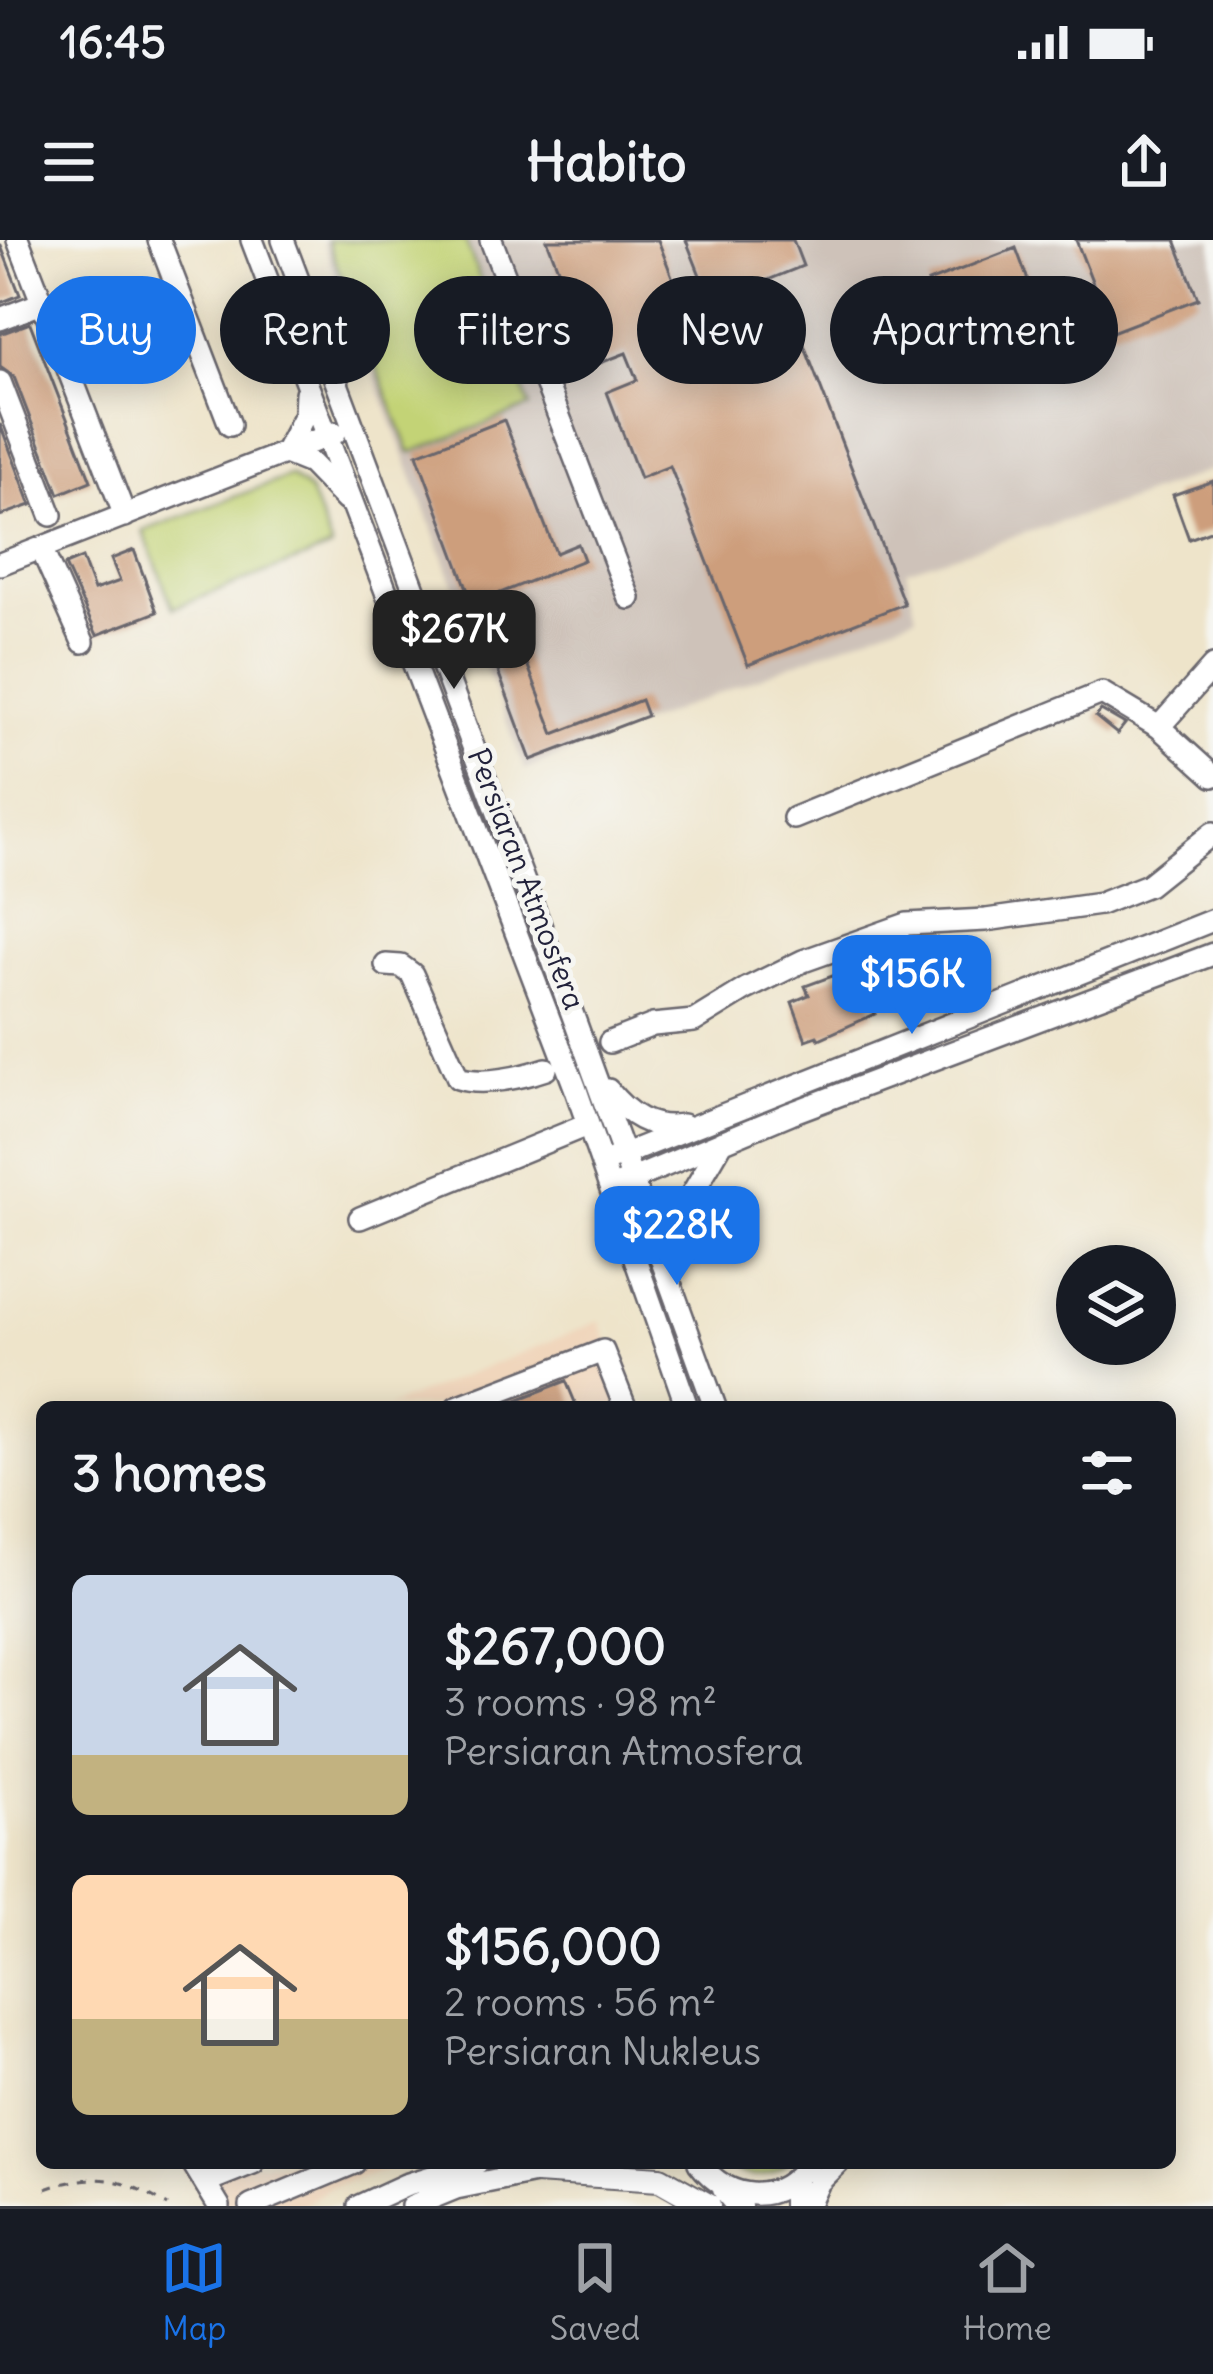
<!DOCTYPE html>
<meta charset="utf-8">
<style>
body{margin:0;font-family:Delius,sans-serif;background:#242831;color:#f1f3f6;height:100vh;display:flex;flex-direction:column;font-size:45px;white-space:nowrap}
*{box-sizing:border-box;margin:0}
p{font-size:39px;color:#9ea1a6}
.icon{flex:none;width:66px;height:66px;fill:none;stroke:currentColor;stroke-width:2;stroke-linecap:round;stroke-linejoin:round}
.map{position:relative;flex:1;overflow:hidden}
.side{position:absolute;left:36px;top:1161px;width:1140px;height:768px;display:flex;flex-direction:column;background:#171b24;border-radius:18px;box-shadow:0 6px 30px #0003}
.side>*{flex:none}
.top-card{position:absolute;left:36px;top:36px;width:1143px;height:108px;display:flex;gap:24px}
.buttons{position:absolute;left:1056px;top:1005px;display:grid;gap:24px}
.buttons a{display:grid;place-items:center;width:120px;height:120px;border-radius:50%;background:#171b24;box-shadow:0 6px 30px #0003;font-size:60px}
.price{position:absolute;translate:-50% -102px;padding:0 27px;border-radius:24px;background:#1a73e8;color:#fff;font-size:39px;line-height:78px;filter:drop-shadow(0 3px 6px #0008)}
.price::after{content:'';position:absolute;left:50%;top:72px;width:36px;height:27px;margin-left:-18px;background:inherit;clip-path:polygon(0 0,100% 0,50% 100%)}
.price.selected{background:#222;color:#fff}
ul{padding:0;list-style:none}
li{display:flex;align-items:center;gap:36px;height:300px;padding:0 36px}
li span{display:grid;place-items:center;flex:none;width:336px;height:240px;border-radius:18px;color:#555}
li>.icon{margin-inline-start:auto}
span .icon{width:144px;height:144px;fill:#fffc;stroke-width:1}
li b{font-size:51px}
h2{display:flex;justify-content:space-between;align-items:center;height:144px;padding:0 36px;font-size:51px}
.tag{padding:0 42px;border-radius:54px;background:#171b24;box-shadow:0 6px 30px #0003;font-size:42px;line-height:108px}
.tag.selected{background:#1a73e8;color:#fff}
.status{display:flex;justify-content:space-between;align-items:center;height:84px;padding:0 60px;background:#171b24;direction:ltr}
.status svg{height:33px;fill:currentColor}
header{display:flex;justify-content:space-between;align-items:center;height:156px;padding:0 36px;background:#171b24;font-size:54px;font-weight:700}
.tabs{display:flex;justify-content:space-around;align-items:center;height:168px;border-top:3px solid #363941;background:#171b24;font-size:33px;color:#9ea1a6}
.tabs a{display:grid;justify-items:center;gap:6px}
.tabs .selected{color:#1a73e8}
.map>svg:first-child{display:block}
.built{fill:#f0d6bc}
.industrial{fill:#cec2b9}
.green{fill:#c3d376;stroke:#727a58;stroke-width:3}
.building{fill:#cd9e7c}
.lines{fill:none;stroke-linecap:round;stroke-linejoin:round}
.minor-casing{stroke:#69666d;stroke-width:26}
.major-casing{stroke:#69666d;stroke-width:28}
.path{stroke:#69666d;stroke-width:3;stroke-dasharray:9 9;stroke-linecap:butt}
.minor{stroke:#fff;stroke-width:21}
.major{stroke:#fff;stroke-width:24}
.labels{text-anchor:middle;stroke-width:10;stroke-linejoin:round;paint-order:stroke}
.street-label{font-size:30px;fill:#22223b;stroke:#f6f6f2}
</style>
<div class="status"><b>16:45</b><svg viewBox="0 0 49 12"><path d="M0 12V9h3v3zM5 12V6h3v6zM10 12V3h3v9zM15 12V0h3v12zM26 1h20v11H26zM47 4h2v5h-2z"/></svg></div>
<header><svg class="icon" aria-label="menu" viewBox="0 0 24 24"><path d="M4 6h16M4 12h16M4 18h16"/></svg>Habito<svg class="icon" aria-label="share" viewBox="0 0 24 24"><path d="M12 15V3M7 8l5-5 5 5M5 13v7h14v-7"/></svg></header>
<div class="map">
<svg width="1213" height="1966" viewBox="0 0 1213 1966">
<rect width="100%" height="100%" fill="#f6f6f2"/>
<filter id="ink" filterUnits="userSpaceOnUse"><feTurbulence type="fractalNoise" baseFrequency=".00833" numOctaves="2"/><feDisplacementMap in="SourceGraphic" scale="24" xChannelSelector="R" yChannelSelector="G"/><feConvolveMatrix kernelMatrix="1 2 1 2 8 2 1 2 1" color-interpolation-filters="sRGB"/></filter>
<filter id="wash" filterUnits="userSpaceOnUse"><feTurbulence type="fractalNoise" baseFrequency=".004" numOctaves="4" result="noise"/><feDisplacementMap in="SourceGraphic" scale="48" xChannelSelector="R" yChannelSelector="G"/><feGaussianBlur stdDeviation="2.7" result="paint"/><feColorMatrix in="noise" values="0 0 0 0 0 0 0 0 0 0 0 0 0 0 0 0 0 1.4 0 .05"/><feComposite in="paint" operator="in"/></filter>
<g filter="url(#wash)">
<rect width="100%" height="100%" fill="#eee4ca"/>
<path class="built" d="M600,1081L631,1167H387Z
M180,1923H404L330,1947L302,1966H209Z"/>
<path class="industrial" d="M322,0H1213V229L1127,261L906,330L916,375L525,530Z"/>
<path class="green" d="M327,0H465L530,167L410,213Z
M290,236L310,252L332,308L173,368L143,291Z
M723,1923H788C767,1940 745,1941 723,1923Z"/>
<g id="blocks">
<path class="building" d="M547,0H658L697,102L789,66L904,364L748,425L670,226L640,238L607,152L637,140L626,113L595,125Z
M686,0H793L803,26L711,63Z
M1076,0H1175L1198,59L1112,92Z
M1,6L20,55L0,63V7Z
M1016,8L1032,51L945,85L928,42Z
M904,63L916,94L867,113L855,82Z
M30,83L91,241L59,254L14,137L0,127V94Z
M504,180L556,313L578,304L584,320L500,353L554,494L641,460L647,476L531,520L417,214Z
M0,184L31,265L0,276Z
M1213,241V290L1189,299L1173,255Z
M134,310L157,372L97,395L65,325L82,318L94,350L120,341L111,319Z
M1101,470L1125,484L1117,494L1096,477Z
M846,731L849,741L862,737L875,774L819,799L817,796L806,800L792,762L809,755L805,746Z
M566,1141L577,1167H499Z"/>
</g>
</g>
<g filter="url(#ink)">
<use href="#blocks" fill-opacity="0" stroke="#69666d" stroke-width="3"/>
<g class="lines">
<g class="minor-casing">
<path id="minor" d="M18,0L125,276
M159,0L230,185
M252,0L575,847L687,1167
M283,0L539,682L715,1167
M491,0L629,358
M0,79L42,63
M0,142L51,275
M306,153L305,174L285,213L310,223L346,260
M41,308L83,402
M0,324L335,193
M1159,487L1213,426
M794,578L1102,453L1159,487L1213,536
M386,725L401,726L412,734L458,838C483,846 522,837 546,829
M610,802L653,785L694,781L746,749L803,721L907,684L986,680L1100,664L1148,645L1213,593
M608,850C628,875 650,890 683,885
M612,919L1213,680
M621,944L791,873L1213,714
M360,978L587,885
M663,1024L689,959L723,901
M457,1167L603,1111L625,1167
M193,1923L219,1966
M699,1923C729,1963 780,1966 809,1923
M205,1942L253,1923
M251,1966L354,1923
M359,1966L405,1945L477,1923
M412,1966L456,1948L550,1929
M808,1966L819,1942L838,1923"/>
</g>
<g class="major-casing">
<path id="major" d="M536,1931L660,1939L708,1966
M795,1941V1966
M725,1949L739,1966"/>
</g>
<path class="path" d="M46,1949C95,1931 125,1938 168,1966"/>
<use href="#minor" class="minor"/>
<use href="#major" class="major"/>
</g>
</g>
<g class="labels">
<g class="street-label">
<text transform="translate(526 639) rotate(69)" y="10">Persiaran Atmosfera</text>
</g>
</g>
</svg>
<div class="buttons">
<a><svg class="icon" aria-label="layers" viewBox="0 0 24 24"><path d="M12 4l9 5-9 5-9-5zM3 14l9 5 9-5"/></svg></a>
</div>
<b class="price selected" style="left:454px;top:452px">$267K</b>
<b class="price" style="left:912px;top:797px">$156K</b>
<b class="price" style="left:677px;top:1048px">$228K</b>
<div class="top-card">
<a class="tag selected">Buy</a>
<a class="tag">Rent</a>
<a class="tag">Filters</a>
<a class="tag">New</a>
<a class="tag">Apartment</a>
</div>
<section class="side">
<h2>3 homes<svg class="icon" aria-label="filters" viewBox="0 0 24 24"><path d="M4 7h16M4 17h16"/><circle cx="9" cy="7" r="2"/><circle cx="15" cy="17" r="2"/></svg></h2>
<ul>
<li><span style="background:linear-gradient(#c9d6e8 75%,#c2b280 0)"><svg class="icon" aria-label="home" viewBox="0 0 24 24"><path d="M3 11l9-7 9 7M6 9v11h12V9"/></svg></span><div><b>$267,000</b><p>3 rooms · 98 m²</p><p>Persiaran Atmosfera</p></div></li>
<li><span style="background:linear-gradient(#ffd9b3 60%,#c2b280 0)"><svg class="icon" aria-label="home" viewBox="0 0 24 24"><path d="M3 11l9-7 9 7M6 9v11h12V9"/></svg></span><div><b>$156,000</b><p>2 rooms · 56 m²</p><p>Persiaran Nukleus</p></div></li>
</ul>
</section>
</div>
<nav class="tabs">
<a class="selected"><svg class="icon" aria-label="map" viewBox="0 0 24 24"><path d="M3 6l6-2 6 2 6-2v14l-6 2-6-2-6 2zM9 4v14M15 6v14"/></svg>Map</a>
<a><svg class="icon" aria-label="saved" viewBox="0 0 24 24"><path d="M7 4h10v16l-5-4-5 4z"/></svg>Saved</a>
<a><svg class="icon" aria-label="home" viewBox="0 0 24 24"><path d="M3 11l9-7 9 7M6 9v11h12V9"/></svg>Home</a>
</nav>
